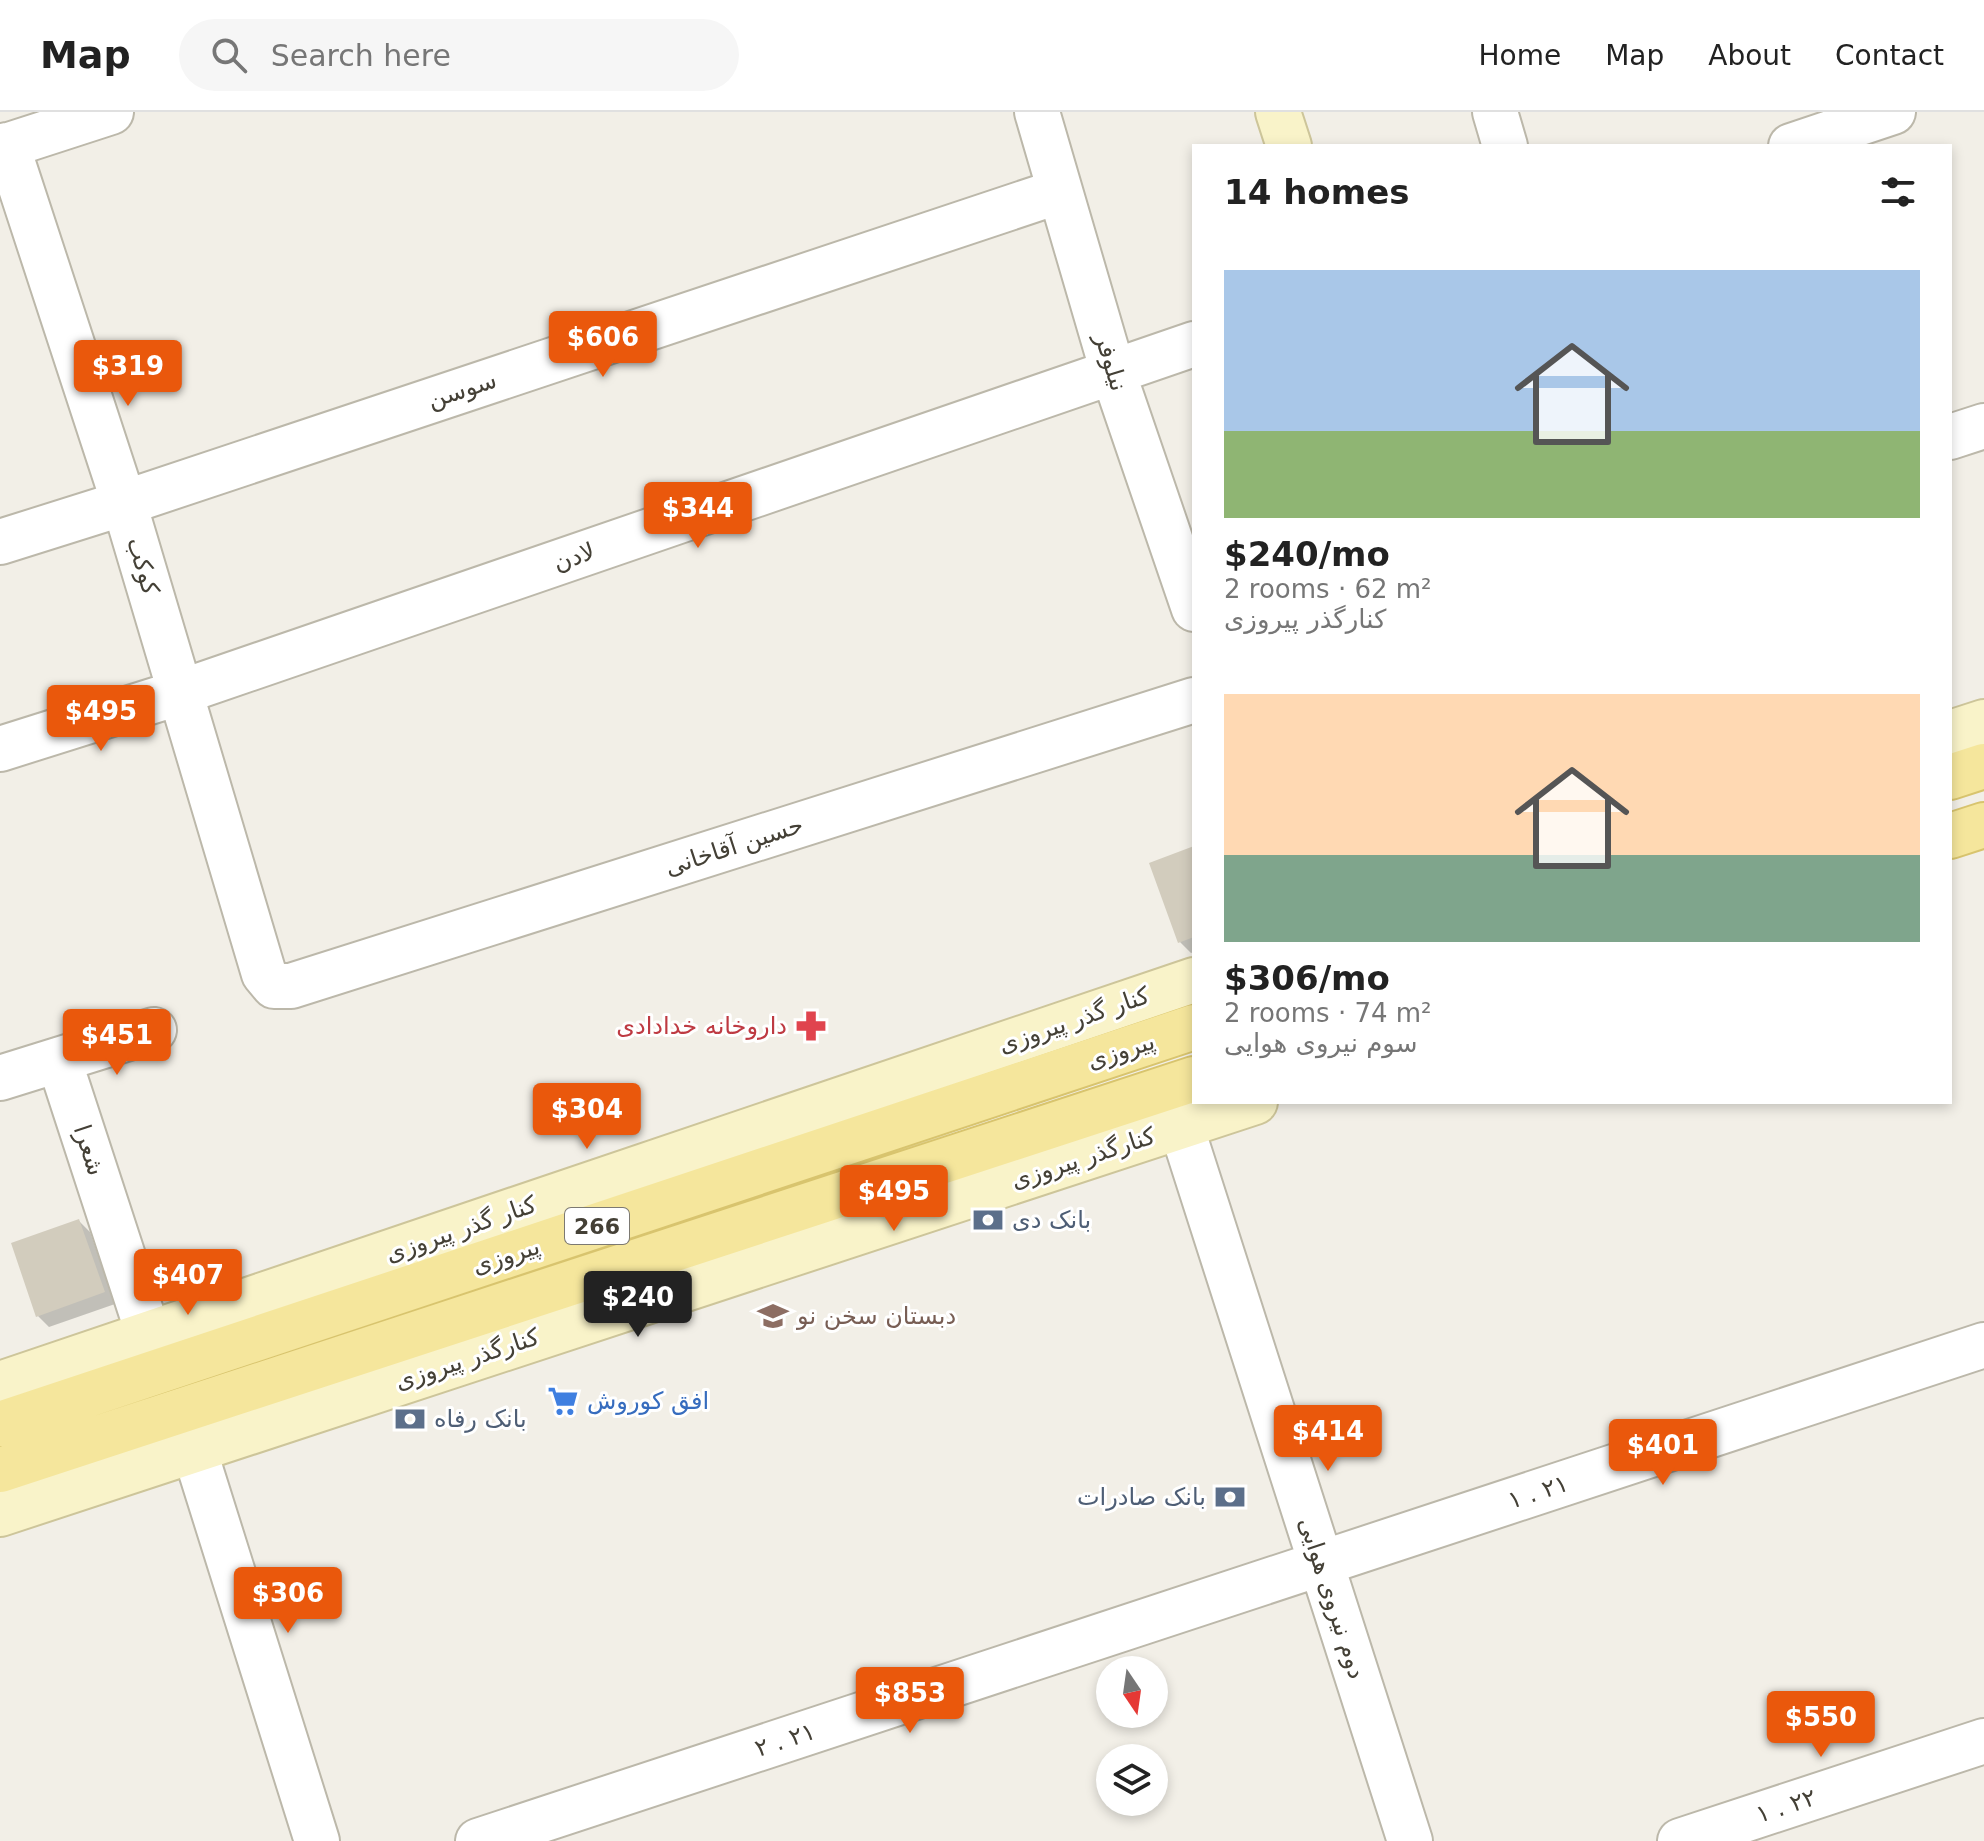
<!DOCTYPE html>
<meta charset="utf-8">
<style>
body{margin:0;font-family:"DejaVu Sans",Vazirmatn,sans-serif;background:#f6f6f6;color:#222;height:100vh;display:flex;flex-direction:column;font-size:30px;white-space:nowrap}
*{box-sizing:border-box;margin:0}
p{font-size:26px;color:#767676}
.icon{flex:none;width:44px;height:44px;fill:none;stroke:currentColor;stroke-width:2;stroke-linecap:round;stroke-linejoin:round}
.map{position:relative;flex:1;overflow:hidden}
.drawer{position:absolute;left:1192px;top:32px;width:760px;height:960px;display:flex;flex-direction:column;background:#fff;border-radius:0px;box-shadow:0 4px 12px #0003}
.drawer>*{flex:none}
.needle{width:52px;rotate:167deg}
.controls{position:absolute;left:1096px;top:1544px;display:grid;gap:16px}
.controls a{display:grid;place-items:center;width:72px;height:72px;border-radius:50%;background:#fff;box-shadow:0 4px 12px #0003;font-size:40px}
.price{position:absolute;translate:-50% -68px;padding:0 18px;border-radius:8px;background:#ea580c;color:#fff;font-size:26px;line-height:52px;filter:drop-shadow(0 2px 4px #0008)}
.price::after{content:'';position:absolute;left:50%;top:48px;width:24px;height:18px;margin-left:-12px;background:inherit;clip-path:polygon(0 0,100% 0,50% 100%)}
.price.on{background:#222;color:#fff}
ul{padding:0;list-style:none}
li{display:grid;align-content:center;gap:16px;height:424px;padding:0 32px}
li span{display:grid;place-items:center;height:248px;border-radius:0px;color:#555}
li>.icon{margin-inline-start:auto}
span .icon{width:144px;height:144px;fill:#fffc;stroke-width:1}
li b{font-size:34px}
h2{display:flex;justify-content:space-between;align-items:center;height:96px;padding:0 32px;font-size:34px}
header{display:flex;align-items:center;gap:48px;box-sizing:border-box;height:112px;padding:0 40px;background:#fff;border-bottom:2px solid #e0e0e0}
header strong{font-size:38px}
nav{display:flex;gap:44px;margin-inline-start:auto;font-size:28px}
.search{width:560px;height:72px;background:#f6f6f6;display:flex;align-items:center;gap:20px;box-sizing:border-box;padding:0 28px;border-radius:44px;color:#767676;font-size:30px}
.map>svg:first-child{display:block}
.shadow{fill:#0003}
.building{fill:#d2ccbd}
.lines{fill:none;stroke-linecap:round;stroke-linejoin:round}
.street-casing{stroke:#bcb8aa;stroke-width:48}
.secondary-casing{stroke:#cdc59a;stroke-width:48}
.primary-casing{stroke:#d8c46e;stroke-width:48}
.street{stroke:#fff;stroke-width:44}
.secondary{stroke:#f9f3c9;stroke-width:44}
.primary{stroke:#f5e69c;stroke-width:44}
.labels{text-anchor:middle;stroke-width:6;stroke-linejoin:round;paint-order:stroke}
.shield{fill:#fff;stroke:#7c7972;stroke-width:2}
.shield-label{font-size:22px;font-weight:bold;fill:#444036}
.street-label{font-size:24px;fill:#444036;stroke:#fff}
.health-label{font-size:24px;fill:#be3a42;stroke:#fff;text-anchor:end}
.service-label{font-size:24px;fill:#4e5e75;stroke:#fff;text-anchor:start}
.education-label{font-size:24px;fill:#785e54;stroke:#fff;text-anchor:start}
.shop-label{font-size:24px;fill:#366cbe;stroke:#fff;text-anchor:start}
</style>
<header>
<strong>Map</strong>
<div class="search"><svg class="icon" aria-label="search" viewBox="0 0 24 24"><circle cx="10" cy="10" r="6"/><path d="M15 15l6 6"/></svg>Search here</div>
<nav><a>Home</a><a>Map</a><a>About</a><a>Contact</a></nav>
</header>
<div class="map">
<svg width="1984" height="1729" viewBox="0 0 1984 1729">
<rect width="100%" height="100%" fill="#f2efe7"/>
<path class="shadow" d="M1194,737V840L1191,841L1180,830Z
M79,1109L90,1120L115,1192L49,1215L38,1204Z"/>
<path class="building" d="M1194,734V825L1178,831L1149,751Z
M79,1107L105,1180L36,1205L11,1131Z"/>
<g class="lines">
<g class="street-casing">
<path id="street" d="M1037,0L1113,260L1194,497
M1495,0L1505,34
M7,33L124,391L264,862L274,874H291L1194,588
M1791,34L1893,0
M0,36L111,0
M1950,325L1984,314
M0,430L124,391L1060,79
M0,637L181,580L1194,232
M59,948L149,1224
M0,966L154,918
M1181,1014L1410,1729
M194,1337L317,1729
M478,1729L1984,1233
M1680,1729L1984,1629"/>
</g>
<g class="secondary-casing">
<path id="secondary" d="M1278,0L1289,34
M1950,621L1984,610
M0,1272L1194,868
M0,1402L1255,990"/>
</g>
<g class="primary-casing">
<path id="primary" d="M1950,665L1984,654
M1950,724L1984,713
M0,1312L1194,915
M0,1358L1194,967"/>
</g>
<use href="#street" class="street"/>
<use href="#secondary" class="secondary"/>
<use href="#primary" class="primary"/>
</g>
<defs>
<g id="pharmacy-bare" transform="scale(2.4)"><path d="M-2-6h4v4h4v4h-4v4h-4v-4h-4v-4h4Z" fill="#e0444e" stroke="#fff" stroke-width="2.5" paint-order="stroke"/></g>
<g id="bank-bare" transform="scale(2.4)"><path d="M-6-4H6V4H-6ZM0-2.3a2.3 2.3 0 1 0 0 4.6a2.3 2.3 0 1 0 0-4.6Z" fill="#5c6f8a" stroke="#fff" stroke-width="2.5" paint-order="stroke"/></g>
<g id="school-bare" transform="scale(2.4)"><path d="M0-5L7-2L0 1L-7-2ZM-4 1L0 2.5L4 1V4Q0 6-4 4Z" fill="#8d6e63" stroke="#fff" stroke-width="2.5" paint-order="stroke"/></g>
<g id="supermarket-bare" transform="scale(2.4)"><path d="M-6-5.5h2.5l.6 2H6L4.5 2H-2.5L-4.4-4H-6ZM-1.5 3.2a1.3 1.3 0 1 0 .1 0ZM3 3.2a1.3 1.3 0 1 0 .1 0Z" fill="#3f7fe0" stroke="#fff" stroke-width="2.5" paint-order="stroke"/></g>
</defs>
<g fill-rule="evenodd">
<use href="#pharmacy-bare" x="811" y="914"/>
<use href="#bank-bare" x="988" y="1108"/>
<use href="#school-bare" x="773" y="1204"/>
<use href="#supermarket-bare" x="563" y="1289"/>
<use href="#bank-bare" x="410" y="1307"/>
<use href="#bank-bare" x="1230" y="1385"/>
</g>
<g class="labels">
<rect class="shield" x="565" y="1096" width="64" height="36" rx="6"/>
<g class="shield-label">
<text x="597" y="1122">266</text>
</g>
<g class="street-label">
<text transform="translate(1111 250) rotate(73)" y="8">نیلوفر</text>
<text transform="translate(462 278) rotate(-18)" y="8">سوسن</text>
<text transform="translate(574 445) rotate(-19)" y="8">لادن</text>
<text transform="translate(143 454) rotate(73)" y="8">کوکب</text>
<text transform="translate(734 734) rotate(-18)" y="8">حسین آقاخانی</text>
<text transform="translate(1074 908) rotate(-19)" y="8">کنار گذر پیروزی</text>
<text transform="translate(1121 939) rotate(-18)" y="8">پیروزی</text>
<text transform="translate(89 1038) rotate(72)" y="8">شعرا</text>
<text transform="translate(1083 1046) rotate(-18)" y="8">کنارگذر پیروزی</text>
<text transform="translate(461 1117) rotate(-19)" y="8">کنار گذر پیروزی</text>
<text transform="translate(506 1144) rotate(-18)" y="8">پیروزی</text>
<text transform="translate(467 1247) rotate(-18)" y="8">کنارگذر پیروزی</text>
<text transform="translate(1538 1380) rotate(-18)" y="8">۱ . ۲۱</text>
<text transform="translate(1332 1486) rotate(72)" y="8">دوم نیروی هوایی</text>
<text transform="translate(785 1628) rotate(-18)" y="8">۲ . ۲۱</text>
<text transform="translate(1786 1694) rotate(-18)" y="8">۱ . ۲۲</text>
</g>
<g class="health-label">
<text x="787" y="922">داروخانه خدادادی</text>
</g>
<g class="service-label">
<text x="1012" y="1116">بانک دی</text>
<text x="434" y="1315">بانک رفاه</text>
<text x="1206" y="1393" text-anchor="end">بانک صادرات</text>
</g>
<g class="education-label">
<text x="797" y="1212">دبستان سخن نو</text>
</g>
<g class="shop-label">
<text x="587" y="1297">افق کوروش</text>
</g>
</g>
</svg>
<div class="controls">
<a><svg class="needle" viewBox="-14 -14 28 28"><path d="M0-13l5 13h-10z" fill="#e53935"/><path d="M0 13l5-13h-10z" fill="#767676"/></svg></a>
<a><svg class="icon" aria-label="layers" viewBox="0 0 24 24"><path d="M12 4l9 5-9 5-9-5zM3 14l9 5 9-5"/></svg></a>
</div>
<b class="price" style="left:603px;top:267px">$606</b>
<b class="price" style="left:128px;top:296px">$319</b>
<b class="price" style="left:698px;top:438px">$344</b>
<b class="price" style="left:101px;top:641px">$495</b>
<b class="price" style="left:117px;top:965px">$451</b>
<b class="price" style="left:587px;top:1039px">$304</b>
<b class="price" style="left:894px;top:1121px">$495</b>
<b class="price" style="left:188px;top:1205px">$407</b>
<b class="price on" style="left:638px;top:1227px">$240</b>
<b class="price" style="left:1328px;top:1361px">$414</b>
<b class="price" style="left:1663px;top:1375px">$401</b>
<b class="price" style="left:288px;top:1523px">$306</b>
<b class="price" style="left:910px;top:1623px">$853</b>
<b class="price" style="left:1821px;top:1647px">$550</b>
<section class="drawer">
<h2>14 homes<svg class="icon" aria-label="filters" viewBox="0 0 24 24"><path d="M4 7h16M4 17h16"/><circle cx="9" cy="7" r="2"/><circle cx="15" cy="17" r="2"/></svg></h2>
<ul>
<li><span style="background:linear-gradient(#a9c7e8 65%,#8fb573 0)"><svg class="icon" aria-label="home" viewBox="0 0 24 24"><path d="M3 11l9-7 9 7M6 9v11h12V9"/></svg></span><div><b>$240/mo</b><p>2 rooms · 62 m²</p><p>کنارگذر پیروزی</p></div></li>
<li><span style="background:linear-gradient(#ffd9b3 65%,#7fa58c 0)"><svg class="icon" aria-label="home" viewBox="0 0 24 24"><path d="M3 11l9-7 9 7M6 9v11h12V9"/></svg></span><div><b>$306/mo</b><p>2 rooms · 74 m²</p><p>سوم نیروی هوایی</p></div></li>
</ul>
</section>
</div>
